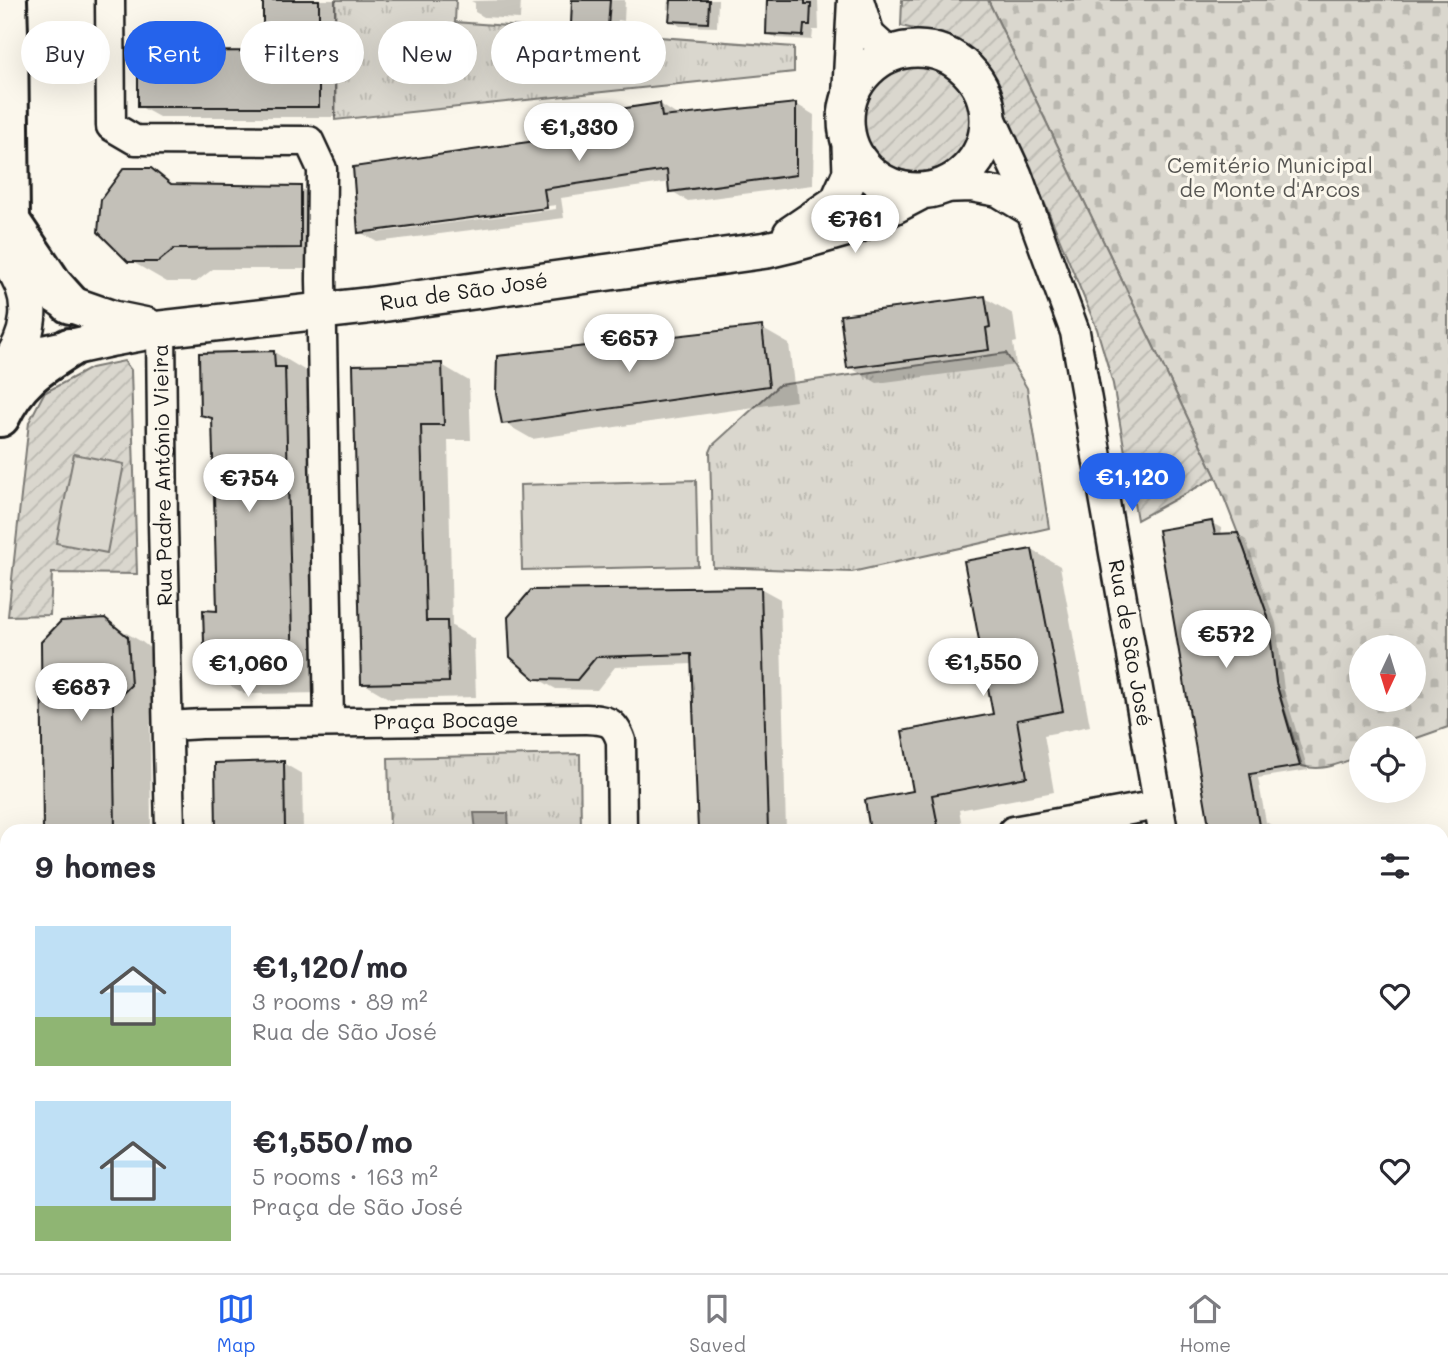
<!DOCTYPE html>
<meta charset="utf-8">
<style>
body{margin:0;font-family:Mali,sans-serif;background:#f2f2f3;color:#2b2b33;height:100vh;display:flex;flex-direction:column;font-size:26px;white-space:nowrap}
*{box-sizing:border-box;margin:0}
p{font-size:23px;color:#7c7c81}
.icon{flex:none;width:38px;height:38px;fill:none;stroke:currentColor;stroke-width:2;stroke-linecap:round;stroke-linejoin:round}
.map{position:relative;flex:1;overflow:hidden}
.side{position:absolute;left:0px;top:824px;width:1449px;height:450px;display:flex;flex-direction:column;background:#fff;border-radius:21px 21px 0 0;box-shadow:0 7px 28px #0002}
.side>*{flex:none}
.banner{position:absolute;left:21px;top:21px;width:700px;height:63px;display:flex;gap:14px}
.needle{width:46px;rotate:184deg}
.controls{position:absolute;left:1349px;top:635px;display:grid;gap:14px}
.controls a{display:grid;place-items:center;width:77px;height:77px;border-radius:50%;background:#fff;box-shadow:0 7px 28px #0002;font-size:35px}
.price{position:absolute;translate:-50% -60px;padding:0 16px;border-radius:24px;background:#fff;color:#222;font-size:23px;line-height:46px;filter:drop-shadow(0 2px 4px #0008)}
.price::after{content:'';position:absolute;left:50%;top:42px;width:21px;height:16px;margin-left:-10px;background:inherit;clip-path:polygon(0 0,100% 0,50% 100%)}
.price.current{background:#2563eb;color:#fff}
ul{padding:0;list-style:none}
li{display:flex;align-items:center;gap:21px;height:175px;padding:0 35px}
li span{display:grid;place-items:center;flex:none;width:196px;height:140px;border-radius:0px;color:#555}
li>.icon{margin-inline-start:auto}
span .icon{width:84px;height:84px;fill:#fffc;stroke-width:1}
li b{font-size:30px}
h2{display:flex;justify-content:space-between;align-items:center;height:84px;padding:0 35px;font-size:30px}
.chip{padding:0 24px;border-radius:32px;background:#fff;box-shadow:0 7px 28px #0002;font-size:24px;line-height:63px}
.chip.current{background:#2563eb;color:#fff}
.tabs{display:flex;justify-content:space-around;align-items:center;height:98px;border-top:2px solid #e1e1e2;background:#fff;font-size:19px;color:#7c7c81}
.tabs a{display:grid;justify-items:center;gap:4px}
.tabs .current{color:#2563eb}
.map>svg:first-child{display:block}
.grass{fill:url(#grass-tufts);stroke:#7b7a75;stroke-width:2}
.cemetery{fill:url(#cemetery-stones);stroke:#7b7a75;stroke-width:2;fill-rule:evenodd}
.garden{fill:url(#garden-furrows);stroke:#7b7a75;stroke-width:2}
.pitch{fill:#dad7ce;stroke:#7b7a75;stroke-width:2}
.water{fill:#afaca5;stroke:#74726e;stroke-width:2}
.shadow{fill:#0003;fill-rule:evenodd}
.building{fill:#c3c0b8;stroke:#1c1c1c;stroke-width:2}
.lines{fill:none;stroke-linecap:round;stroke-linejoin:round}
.minor-casing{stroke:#1c1c1c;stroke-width:33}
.tertiary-casing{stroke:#1c1c1c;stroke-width:40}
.trunk-casing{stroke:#1c1c1c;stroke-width:44}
.minor{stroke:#fbf7ec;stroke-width:28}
.tertiary{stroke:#fbf7ec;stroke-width:35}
.trunk{stroke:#fbf7ec;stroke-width:38}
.labels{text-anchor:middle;stroke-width:6;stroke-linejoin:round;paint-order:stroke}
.park-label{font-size:21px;fill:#555451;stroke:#fbf7ec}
.street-label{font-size:21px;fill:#1c1c1c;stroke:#fbf7ec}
</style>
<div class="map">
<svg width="1448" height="1273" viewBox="0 0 1448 1273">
<defs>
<pattern id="grass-tufts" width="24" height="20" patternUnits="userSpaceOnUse" patternTransform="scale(1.75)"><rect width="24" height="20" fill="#dad7ce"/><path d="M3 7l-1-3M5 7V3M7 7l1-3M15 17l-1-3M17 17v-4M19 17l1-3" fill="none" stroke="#bab8b0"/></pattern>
<pattern id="cemetery-stones" width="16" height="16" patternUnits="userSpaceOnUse" patternTransform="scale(1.75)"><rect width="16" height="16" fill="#dad7ce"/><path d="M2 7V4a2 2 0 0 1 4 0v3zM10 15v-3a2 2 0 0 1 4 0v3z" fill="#bab8b0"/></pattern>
<pattern id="garden-furrows" width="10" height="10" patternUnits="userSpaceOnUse" patternTransform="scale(1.75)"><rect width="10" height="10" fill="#dad7ce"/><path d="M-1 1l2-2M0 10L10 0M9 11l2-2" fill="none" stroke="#bab8b0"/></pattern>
</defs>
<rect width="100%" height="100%" fill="#fbf7ec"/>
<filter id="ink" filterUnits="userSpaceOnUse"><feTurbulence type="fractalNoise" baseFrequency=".0143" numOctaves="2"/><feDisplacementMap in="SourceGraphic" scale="14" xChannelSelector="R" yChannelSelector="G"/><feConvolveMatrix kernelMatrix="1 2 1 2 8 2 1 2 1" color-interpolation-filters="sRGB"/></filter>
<g filter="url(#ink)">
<path class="grass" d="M335,0H456L455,22L794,47V72L335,120Z
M1006,353L1027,388L1049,528L852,572L713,567L710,452L713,445L779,385Z
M580,754L581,831H390L388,758Z
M1442,1264L1448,1266V1273H1344L1383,1267H1442Z
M813,1267H903V1268L911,1267H1171L1189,1273H813Z"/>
<path class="cemetery" d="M988,0H1448V727L1414,739L1362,738L1361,756C1340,763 1324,772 1302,766L1276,683L1267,614L1244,549L1216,477ZM1362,648H1414V700H1362Z"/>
<path class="garden" d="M902,0H988L1216,477L1137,520L1113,384L1097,329L1048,211L1006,116L994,79L978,56L944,36L901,26Z
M863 118a54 54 0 1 1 108 0a54 54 0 1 1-108 0Z
M124,361L131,370L137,574L52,573L50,615L8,616L29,422L44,393L91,368Z"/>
<path class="pitch" d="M74,454L124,464L107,553L56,543Z
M696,480L698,566L522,570L520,485Z"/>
<path class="water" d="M474,813H508L509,831H476Z"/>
<path class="shadow" d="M265,0H337V117H159L139,106L265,53Z
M521,0L520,19L484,17L475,12V3L471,1Z
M574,0H625L624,21L618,20L617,32L582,30L573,24Z
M668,0H718L717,27L680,26L671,20L672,12L667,9Z
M769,0H818L819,30H813L812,40L777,38L767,33Z
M660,104L677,115L678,117L796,104L814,115L813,185L688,201L670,190V182L561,198L564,218L377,242L360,232L538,142ZM556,205V209L374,233V229Z
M150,170L177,186L300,188L338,210V269H213L196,282H167L129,260Z
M985,298L1013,314L1017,342L1013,343L1016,365L877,383L849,367Z
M761,328L789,344L796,401L532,439L504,423Z
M274,352L311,374L330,693L245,694L207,673L219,613L214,421L201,414Z
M442,365L469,381L471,440H448L452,626L474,639L476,697L390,699L363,683L355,367Z
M1212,523L1221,528L1222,535L1237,534L1246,540L1276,623L1284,690L1308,770L1258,778L1266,822L1271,825L1272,831H1212L1160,531Z
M1032,550L1060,566L1090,726L1044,735L1054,792L959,810L963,831H872L867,801L915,792L995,715Z
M760,588L780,599L786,831H700L693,664L615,667L597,690L556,689L536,678Z
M104,620L142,642L165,660L168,707L150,725L151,831H44L42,642Z
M283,763L302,774L303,831H218L216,764Z
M1448,995V1159L1442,1155V1028Z
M209,1267H503V1273H222Z
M669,1267H824V1273H679Z
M901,1267H1023L990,1273H911Z"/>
<path class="building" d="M263,0H319V107H138V52L263,51Z
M572,0H610L608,27L571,25Z
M671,0H709L708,23L669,21Z
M767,0H805V4H811L810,25H804L803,36L766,34Z
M660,103L662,117L796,103V175L669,192L667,170L544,189L547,208L358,233L353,167L536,141L533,122Z
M124,168H151L171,184L301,186V248L174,249L158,262H128L98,232L101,199Z
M985,296L990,327L986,328L989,350L847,368L840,315Z
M762,326L769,386L502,424L496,394L497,356Z
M274,351L275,367H285L293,672L205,674L203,610L217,611L212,418L200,415L199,353Z
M442,363L444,425H421L426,621H447L449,682L361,684L353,365Z
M1212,521L1215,534L1238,533L1244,549L1268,617L1276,683L1300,766L1250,774L1260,831H1210L1158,530Z
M1032,549L1063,711L1017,720L1027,777L932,795L939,831H870L865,800L913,791L902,731L993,714L964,561Z
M761,587L768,831H698L691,654L596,657L577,680L535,679L510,657L508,617L531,590Z
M105,618L128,637L131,685L113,703L115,831H43L41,642L61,621Z
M284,761L285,831H216L215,763Z"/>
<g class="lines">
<g class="minor-casing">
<path id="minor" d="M110,0L111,126L135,140L309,141L322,169L321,280L329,722
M859,0L870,35L891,54
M847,96L852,0
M988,111L1017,174L1075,332L1163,831
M940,188L971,187L998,192L1031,212
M161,329L163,524L170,831
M169,726L202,724L585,719C606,720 614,720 621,741L622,831
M1013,831L1158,805
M1442,1244L1448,1246
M165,1267L179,1273"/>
</g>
<g class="tertiary-casing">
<path id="tertiary" d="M846 120a71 71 0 1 1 142 0a71 71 0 1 1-142 0Z
M791,234L838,202L851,173L850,146
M15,270L70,304L113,319L147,326
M13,360L113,338L161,329L366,306L767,250L792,244L855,226L918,193
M3,371C31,339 38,298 10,263"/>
</g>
<g class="trunk-casing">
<path id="trunk" d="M10,221L53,285L70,304
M5,258L9,240L10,221L8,33L7,0
M0,417C17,381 37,368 69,348
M0,1058L7,1084
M0,1146L7,1153
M0,1189L7,1200
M0,1264L6,1273
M59,1267L65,1273
M123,1267L130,1273"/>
</g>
<use href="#minor" class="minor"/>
<use href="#tertiary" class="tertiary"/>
<use href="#trunk" class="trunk"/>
</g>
</g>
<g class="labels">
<g class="park-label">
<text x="1270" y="173">Cemitério Municipal<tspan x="1270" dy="24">de Monte d'Arcos</tspan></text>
</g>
<g class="street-label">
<text transform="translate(464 292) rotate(-8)" y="7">Rua de São José</text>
<text transform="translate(163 475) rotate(-91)" y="7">Rua Padre António Vieira</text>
<text transform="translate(1130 643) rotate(80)" y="7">Rua de São José</text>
<text transform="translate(446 721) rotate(-1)" y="7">Praça Bocage</text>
</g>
</g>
</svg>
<div class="controls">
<a><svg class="needle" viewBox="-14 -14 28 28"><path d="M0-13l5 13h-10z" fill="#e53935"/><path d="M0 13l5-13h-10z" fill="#7c7c81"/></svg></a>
<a><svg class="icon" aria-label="locate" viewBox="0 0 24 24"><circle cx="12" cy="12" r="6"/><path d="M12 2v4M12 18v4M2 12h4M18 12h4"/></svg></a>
</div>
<b class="price" style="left:579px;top:163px">€1,330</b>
<b class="price" style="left:855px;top:255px">€761</b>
<b class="price" style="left:629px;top:374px">€657</b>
<b class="price current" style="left:1132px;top:513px">€1,120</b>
<b class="price" style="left:249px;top:514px">€754</b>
<b class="price" style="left:1226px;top:670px">€572</b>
<b class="price" style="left:983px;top:698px">€1,550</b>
<b class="price" style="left:248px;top:699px">€1,060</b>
<b class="price" style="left:81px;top:723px">€687</b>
<div class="banner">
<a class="chip">Buy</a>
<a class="chip current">Rent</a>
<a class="chip">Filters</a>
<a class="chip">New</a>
<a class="chip">Apartment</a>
</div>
<section class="side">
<h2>9 homes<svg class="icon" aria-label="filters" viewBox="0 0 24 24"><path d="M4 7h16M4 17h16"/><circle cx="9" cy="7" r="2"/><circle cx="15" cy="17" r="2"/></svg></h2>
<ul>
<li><span style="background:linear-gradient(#bfe0f5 65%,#8fb573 0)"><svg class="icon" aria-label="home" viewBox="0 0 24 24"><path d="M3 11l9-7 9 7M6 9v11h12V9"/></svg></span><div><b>€1,120/mo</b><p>3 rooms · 89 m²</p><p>Rua de São José</p></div><svg class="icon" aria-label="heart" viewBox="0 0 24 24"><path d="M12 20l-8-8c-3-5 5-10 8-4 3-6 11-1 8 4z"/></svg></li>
<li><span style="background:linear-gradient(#bfe0f5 75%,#8fb573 0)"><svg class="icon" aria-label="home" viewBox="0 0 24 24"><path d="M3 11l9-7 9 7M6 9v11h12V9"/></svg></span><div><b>€1,550/mo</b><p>5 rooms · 163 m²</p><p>Praça de São José</p></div><svg class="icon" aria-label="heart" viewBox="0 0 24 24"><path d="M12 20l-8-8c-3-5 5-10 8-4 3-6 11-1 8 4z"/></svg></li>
</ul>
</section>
</div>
<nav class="tabs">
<a class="current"><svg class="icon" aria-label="map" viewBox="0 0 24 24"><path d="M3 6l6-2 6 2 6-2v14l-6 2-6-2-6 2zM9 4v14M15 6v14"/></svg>Map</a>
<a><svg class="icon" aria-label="saved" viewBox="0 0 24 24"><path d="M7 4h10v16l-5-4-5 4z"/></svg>Saved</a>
<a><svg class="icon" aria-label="home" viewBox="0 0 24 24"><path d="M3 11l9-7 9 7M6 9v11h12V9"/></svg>Home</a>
</nav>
